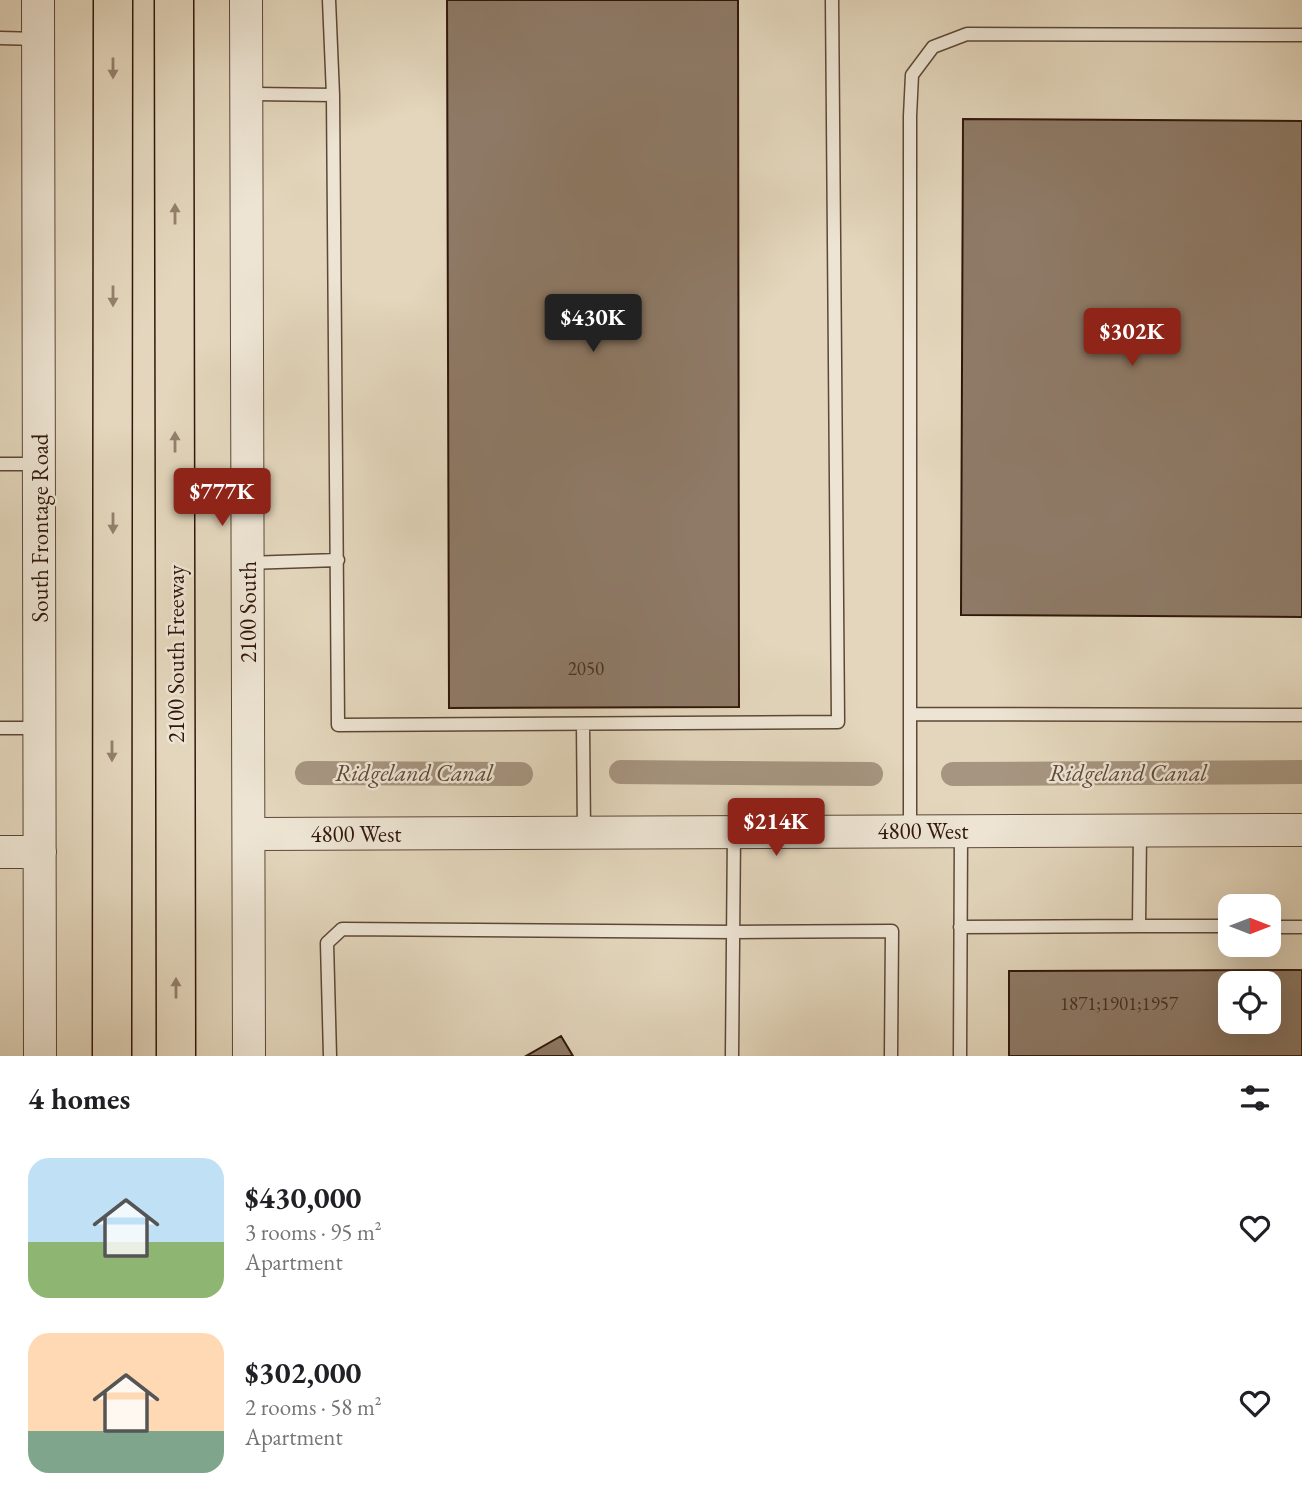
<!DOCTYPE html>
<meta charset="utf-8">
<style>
body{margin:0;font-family:"EB Garamond",serif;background:#f6f6f6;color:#202124;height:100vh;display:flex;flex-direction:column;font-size:26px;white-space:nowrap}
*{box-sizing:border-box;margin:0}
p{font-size:23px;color:#757577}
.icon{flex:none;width:38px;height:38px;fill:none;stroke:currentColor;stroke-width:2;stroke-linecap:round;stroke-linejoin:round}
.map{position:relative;height:1056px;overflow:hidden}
.details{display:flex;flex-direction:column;background:#fff;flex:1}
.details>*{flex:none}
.needle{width:46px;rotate:90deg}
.tools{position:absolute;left:1218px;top:894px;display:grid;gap:14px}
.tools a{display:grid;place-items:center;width:63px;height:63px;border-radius:14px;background:#fff;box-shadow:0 7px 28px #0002;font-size:35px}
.price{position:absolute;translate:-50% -60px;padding:0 16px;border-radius:7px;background:#8f2418;color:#fff;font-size:23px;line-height:46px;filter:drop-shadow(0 2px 4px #0008)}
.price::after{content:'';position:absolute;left:50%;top:42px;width:21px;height:16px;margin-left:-10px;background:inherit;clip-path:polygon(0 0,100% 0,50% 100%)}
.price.on{background:#222;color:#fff}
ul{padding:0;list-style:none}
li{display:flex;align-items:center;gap:21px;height:175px;padding:0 28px}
li span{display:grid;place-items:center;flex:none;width:196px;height:140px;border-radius:21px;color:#555}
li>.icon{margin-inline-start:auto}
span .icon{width:84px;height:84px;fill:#fffc;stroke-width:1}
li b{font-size:30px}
h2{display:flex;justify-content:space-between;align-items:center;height:84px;padding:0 28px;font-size:30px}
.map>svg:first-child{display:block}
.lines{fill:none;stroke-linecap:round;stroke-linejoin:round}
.canal{stroke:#a69580;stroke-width:24}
.building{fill:#8e7a67;stroke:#31170b;stroke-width:2;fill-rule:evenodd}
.service-casing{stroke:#5e4737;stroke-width:15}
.tertiary-casing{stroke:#5e4737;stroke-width:34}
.motorway-casing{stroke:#31170b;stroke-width:41}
.service{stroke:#ede4d3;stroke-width:12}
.tertiary{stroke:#ede4d3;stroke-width:32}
.motorway{stroke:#e3d6bc;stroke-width:38}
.oneway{fill:#93806c}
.labels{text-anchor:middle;stroke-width:5;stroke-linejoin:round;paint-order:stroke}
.number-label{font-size:19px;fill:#483022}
.street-label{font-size:23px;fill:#31170b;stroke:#ede4d3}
.water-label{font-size:24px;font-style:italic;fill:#60493a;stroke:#ede4d3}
</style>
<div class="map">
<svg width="1302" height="1056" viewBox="0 0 1302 1056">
<rect width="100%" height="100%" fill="#e3d6bc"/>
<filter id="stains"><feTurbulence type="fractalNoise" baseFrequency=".00286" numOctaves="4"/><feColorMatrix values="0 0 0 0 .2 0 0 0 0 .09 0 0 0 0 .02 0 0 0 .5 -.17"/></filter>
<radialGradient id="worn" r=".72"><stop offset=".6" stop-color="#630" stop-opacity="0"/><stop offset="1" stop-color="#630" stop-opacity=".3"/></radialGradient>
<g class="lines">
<path class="canal" d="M621,772L871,774
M307,773L521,774
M953,774L1302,772"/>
</g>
<path class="building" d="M447,0H738L739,707L449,708Z
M963,119L1302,121V617L961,615Z
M1302,970V1056H1009V971ZM1230,984H1269V1022H1230Z
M561,1036L573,1056H526Z"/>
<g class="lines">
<g class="service-casing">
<path id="service" d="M329,0L333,95L338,725L838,722L832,0
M0,38L38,39
M246,94L333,95
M0,464H39
M249,563L338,560
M910,714L1302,715
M583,725L584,833
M0,728H38
M910,830V116L912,75L933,47L967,34L1302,35
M1140,831L1139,926H1230
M960,927L1139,926
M1269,927H1302
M330,1056L327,943L342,929L733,932L892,931L891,1056
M732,1056L734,832
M960,1056L961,831"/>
</g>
<g class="tertiary-casing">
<path id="tertiary" d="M38,0L40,1056
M246,0L249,1056
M249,834L1302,830
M0,852H40"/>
</g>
<g class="motorway-casing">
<path id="motorway" d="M174,0L176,1056
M112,1056L113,0"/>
</g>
<use href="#service" class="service"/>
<use href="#tertiary" class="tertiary"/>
<use href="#motorway" class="motorway"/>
</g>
<defs><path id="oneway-solid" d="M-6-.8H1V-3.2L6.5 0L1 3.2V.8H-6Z" transform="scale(1.75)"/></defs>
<g class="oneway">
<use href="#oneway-solid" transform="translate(113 68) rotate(90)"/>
<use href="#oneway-solid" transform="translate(175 214) rotate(-90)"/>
<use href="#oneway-solid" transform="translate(113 296) rotate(90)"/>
<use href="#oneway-solid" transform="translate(175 442) rotate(-90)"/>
<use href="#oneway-solid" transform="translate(113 523) rotate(90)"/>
<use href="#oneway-solid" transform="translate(112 751) rotate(90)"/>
<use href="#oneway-solid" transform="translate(176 988) rotate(-90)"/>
</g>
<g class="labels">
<g class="number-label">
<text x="586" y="675">2050</text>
<text x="1119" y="1010">1871;1901;1957</text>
</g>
<g class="street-label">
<text transform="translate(40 528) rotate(-90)" y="8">South Frontage Road</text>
<text transform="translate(248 612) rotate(-90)" y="8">2100 South</text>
<text transform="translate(176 654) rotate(-90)" y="8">2100 South Freeway</text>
<text x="923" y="839">4800 West</text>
<text x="356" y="842">4800 West</text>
</g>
<g class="water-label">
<text x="414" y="781">Ridgeland Canal</text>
<text x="1128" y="781">Ridgeland Canal</text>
</g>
</g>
<rect width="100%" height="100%" filter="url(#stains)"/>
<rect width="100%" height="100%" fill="url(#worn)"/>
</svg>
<div class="tools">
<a><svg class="needle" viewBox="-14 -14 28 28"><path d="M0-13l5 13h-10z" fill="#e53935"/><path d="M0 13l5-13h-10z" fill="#757577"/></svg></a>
<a><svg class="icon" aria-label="locate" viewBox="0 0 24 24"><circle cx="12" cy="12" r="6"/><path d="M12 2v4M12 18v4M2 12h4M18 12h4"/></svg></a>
</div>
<b class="price on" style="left:593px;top:354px">$430K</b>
<b class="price" style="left:1132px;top:368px">$302K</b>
<b class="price" style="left:222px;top:528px">$777K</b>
<b class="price" style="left:776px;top:858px">$214K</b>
</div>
<section class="details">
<h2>4 homes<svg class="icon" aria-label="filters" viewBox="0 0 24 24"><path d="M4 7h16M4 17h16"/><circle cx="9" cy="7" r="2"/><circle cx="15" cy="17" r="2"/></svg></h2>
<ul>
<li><span style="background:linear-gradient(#bfe0f5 60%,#8fb573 0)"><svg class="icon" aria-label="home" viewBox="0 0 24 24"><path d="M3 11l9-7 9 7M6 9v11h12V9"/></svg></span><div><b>$430,000</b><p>3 rooms · 95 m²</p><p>Apartment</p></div><svg class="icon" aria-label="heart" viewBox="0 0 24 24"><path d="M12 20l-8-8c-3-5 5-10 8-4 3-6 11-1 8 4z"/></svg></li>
<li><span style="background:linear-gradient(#ffd9b3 70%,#7fa58c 0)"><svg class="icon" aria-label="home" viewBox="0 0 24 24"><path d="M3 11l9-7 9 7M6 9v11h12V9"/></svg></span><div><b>$302,000</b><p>2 rooms · 58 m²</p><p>Apartment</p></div><svg class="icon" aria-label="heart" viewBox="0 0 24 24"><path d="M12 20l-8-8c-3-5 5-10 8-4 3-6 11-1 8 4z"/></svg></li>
</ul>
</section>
